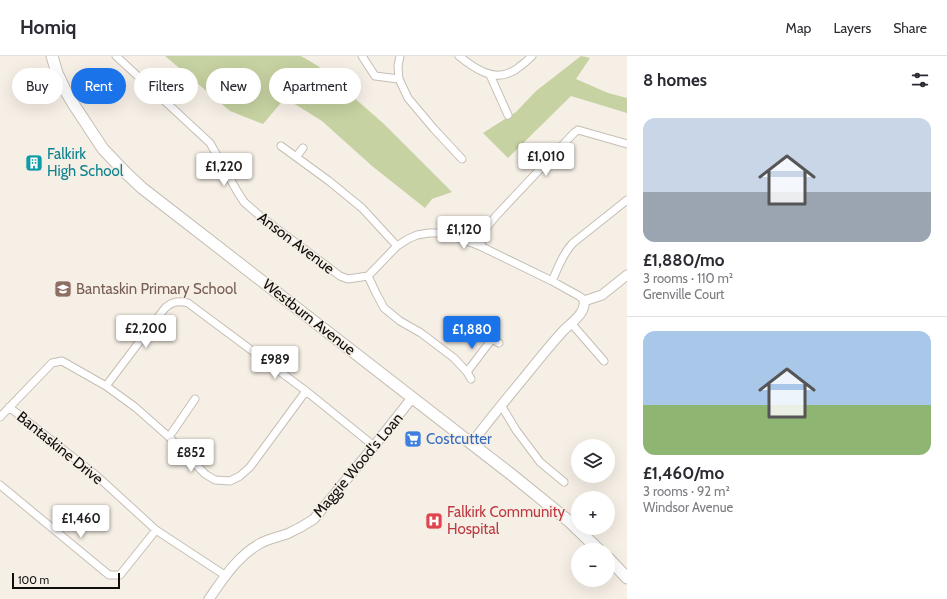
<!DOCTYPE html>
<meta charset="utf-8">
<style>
body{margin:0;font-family:Cabin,sans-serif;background:#f7f7f7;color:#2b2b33;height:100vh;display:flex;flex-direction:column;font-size:15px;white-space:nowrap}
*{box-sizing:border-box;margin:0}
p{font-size:13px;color:#7c7c81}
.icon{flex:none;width:22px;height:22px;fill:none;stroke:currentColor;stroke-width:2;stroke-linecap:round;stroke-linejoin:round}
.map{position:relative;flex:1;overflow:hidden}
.details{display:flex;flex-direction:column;background:#fff;width:320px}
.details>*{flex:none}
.banner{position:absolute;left:12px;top:12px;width:380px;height:36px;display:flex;gap:8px}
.fabs{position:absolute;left:571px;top:383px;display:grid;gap:8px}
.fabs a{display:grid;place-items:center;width:44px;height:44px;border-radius:50%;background:#fff;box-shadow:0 4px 16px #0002;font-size:20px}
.scale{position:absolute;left:12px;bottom:10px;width:108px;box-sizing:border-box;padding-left:4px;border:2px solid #110f0c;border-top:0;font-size:11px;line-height:14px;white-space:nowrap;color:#110f0c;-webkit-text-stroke:3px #f6efe6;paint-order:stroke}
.price{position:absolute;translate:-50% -34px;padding:0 9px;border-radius:4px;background:#fff;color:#222;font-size:13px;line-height:26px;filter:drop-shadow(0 1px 2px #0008)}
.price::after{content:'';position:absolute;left:50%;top:24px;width:12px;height:9px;margin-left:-6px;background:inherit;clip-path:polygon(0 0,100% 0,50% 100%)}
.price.active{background:#1a73e8;color:#fff}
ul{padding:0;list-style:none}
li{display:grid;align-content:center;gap:8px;height:212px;padding:0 16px}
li+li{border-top:1px solid #e1e1e2}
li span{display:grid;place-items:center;height:124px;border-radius:12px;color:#555}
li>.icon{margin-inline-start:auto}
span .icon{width:72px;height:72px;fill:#fffc;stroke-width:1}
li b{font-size:17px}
h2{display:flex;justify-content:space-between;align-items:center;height:48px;padding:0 16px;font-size:17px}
.tag{padding:0 14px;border-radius:18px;background:#fff;box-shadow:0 4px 16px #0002;font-size:14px;line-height:36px}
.tag.active{background:#1a73e8;color:#fff}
header{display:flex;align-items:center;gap:24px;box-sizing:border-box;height:56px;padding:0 20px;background:#fff;border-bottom:1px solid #e1e1e2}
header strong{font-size:19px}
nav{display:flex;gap:22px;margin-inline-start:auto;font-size:14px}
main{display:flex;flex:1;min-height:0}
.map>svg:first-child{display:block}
.green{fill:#c6d2a1}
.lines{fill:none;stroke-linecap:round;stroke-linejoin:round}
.minor-casing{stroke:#c5beb5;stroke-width:9}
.tertiary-casing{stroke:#c5beb5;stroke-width:11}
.secondary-casing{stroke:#c5beb5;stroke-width:13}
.minor{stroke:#fff;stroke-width:7}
.tertiary{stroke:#fff;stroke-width:9}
.secondary{stroke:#fff;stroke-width:11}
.labels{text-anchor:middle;stroke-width:3;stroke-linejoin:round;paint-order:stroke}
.culture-label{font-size:15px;fill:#0d838f;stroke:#f6efe6;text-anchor:start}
.street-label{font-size:15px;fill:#110f0c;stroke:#f6efe6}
.education-label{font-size:15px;fill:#785e54;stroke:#f6efe6;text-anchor:start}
.shop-label{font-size:15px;fill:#366cbe;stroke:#f6efe6;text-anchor:start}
.health-label{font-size:15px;fill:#be3a42;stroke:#f6efe6;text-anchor:start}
</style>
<header>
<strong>Homiq</strong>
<nav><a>Map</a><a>Layers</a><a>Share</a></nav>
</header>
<main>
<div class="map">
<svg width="627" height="543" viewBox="0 0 627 543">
<rect width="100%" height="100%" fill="#f6efe6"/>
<path class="green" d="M165,0H301L318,10L384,68L452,136L432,143L425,152L372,110L322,65L285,42L263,68L230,55Z
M581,0L590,2L576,23L608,37L627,42V57L571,40L508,102L483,77L516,56L536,35Z"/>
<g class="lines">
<g class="minor-casing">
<path id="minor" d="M116,0L210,87L237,135L244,146L260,160L340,220L348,223L368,220L397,190L408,183L417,179L429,177H443L456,181L480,190L552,225L579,240L582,242L584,245
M362,0L375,20L399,23
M400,0L398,10L399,23L408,42L434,73L462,103
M459,0C475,13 495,27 515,14C521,10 527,5 532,0
M490,19L508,59
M281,90L329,125L362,152L397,190
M296,101L303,92
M480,190L487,171L496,160L574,77L578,74L627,88
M368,220L376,237L384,252L400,265L421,277L454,302L467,316L471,323
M552,225C558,212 563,197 573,187L627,144
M571,267L604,305
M477,271L492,283L499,287
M467,316L492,283
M106,330L165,252C172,246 178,244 188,247L306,335L374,390
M501,349L516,374L540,406L564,426
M9,351L97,420L156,474L226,520
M0,361L52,307L62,305L106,330L135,351L169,381L205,418L215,424L230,425L240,420L250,411L306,335
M169,381L195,343
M0,429L109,519H120L156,474"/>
</g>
<g class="tertiary-casing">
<path id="tertiary" d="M471,388C489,364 508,341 527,318C539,303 551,288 564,274C572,266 586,257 584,245L602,239L627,219
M209,543C224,522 237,500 261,487C269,483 278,481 287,478C296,474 305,469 314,463L374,390L412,342"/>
</g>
<g class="secondary-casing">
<path id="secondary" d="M52,0L57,17L65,34L74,49L103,93L126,117L142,132L512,419L570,466L599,494
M608,502L627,522"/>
</g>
<use href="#minor" class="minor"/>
<use href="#tertiary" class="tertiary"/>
<use href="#secondary" class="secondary"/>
</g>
<defs>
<g id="building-square" transform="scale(0.9)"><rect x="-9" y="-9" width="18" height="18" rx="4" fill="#0f9aa8" stroke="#f6efe6"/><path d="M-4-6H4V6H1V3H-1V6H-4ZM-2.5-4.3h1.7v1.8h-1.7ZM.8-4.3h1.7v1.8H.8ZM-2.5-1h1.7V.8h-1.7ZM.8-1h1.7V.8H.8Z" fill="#fff"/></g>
<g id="school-square" transform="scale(0.9)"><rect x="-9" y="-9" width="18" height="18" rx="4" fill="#8d6e63" stroke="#f6efe6"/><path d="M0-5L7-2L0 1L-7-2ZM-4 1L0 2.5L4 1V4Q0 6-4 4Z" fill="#fff"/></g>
<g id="supermarket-square" transform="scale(0.9)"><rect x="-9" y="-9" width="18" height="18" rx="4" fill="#3f7fe0" stroke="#f6efe6"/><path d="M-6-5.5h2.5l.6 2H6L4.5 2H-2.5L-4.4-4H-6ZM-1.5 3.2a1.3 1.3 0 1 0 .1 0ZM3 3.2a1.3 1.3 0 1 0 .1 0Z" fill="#fff"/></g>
<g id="hospital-square" transform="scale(0.9)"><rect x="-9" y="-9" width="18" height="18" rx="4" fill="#e0444e" stroke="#f6efe6"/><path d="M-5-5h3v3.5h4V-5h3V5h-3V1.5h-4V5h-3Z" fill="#fff"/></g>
</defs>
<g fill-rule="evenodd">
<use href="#building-square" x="34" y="107"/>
<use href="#school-square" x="63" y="233"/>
<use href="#supermarket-square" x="413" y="383"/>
<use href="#hospital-square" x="434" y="465"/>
</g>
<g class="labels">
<g class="culture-label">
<text x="47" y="103">Falkirk<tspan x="47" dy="17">High School</tspan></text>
</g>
<g class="street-label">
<text transform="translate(296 187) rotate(37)" y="5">Anson Avenue</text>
<text transform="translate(309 261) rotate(38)" y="5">Westburn Avenue</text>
<text transform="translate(60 392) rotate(39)" y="5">Bantaskine Drive</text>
<text transform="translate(358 409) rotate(-50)" y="5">Maggie Wood's Loan</text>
</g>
<g class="education-label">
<text x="76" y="238">Bantaskin Primary School</text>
</g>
<g class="shop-label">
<text x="426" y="388">Costcutter</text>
</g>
<g class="health-label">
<text x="447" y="461">Falkirk Community<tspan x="447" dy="17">Hospital</tspan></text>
</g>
</g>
</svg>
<div class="fabs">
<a><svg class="icon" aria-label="layers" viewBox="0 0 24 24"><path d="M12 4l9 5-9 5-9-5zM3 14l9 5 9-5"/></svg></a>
<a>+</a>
<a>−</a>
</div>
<div class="scale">100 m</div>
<b class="price" style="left:546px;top:121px">£1,010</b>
<b class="price" style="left:224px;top:131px">£1,220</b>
<b class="price" style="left:464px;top:194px">£1,120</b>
<b class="price" style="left:146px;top:293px">£2,200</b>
<b class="price active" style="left:472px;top:294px">£1,880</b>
<b class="price" style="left:275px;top:324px">£989</b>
<b class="price" style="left:191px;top:417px">£852</b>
<b class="price" style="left:81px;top:483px">£1,460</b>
<div class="banner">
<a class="tag">Buy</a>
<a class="tag active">Rent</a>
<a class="tag">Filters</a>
<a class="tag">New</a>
<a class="tag">Apartment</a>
</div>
</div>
<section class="details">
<h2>8 homes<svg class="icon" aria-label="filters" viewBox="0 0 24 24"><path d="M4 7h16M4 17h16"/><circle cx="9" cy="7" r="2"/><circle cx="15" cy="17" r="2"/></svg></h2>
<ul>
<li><span style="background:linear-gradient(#c9d6e8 60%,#9aa5b1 0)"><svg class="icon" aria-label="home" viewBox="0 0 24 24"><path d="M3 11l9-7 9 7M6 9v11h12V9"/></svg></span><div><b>£1,880/mo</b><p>3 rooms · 110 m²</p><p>Grenville Court</p></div></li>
<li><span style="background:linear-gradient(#a9c7e8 60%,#8fb573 0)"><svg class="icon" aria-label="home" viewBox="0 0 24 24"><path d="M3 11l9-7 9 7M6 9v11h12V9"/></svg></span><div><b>£1,460/mo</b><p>3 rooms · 92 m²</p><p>Windsor Avenue</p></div></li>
</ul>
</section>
</main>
